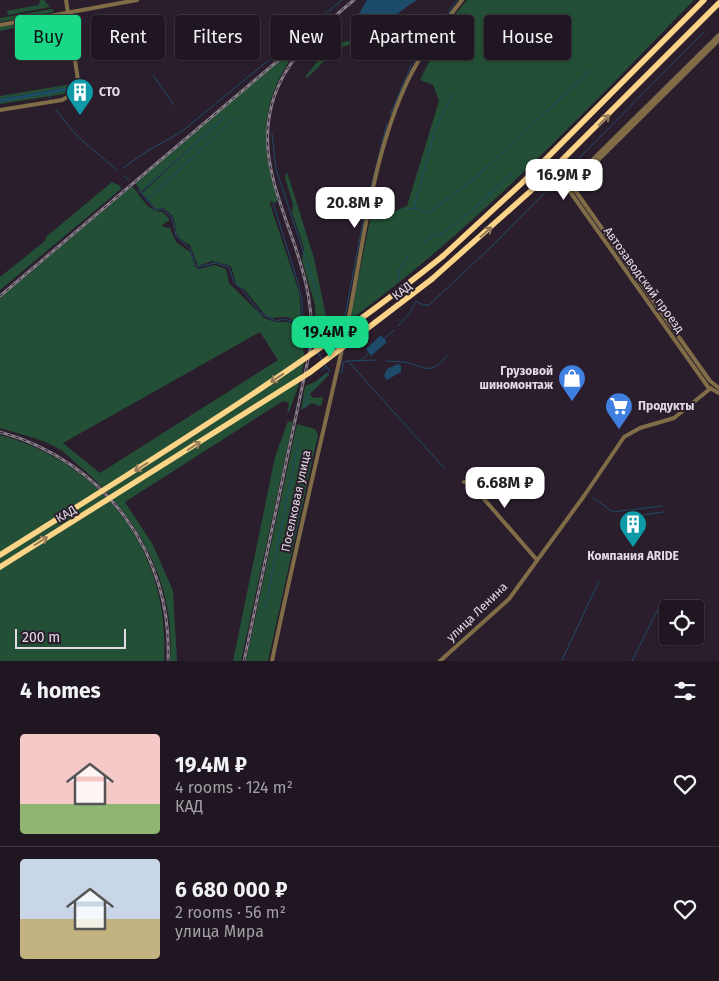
<!DOCTYPE html>
<meta charset="utf-8">
<style>
body{margin:0;font-family:"Fira Sans",sans-serif;background:#2d232e;color:#f1f3f6;height:100vh;display:flex;flex-direction:column;font-size:19px;white-space:nowrap}
*{box-sizing:border-box;margin:0}
p{font-size:16px;color:#a29fa5}
.icon{flex:none;width:28px;height:28px;fill:none;stroke:currentColor;stroke-width:2;stroke-linecap:round;stroke-linejoin:round}
.map{position:relative;height:661px;overflow:hidden}
.drawer{display:flex;flex-direction:column;background:#201621;flex:1}
.drawer>*{flex:none}
.banner{position:absolute;left:15px;top:15px;width:690px;height:45px;display:flex;gap:10px}
.buttons{position:absolute;left:659px;top:600px;display:grid;gap:10px}
.buttons a{display:grid;place-items:center;width:45px;height:45px;border-radius:5px;background:#201621;box-shadow:0 1px 4px #0004,0 0 0 1px #3d353f;font-size:25px}
.scale{position:absolute;left:15px;bottom:12px;width:111px;box-sizing:border-box;padding-left:5px;border:2px solid #e3dbe4;border-top:0;font-size:14px;line-height:18px;white-space:nowrap;color:#e3dbe4;-webkit-text-stroke:4px #2a1e2c;paint-order:stroke}
.price{position:absolute;translate:-50% -42px;padding:0 11px;border-radius:10px;background:#fff;color:#222;font-size:16px;line-height:32px;filter:drop-shadow(0 1px 2px #0008)}
.price::after{content:'';position:absolute;left:50%;top:30px;width:15px;height:11px;margin-left:-8px;background:inherit;clip-path:polygon(0 0,100% 0,50% 100%)}
.price.selected{background:#19d989;color:#111}
ul{padding:0;list-style:none}
li{display:flex;align-items:center;gap:15px;height:125px;padding:0 20px}
li+li{border-top:1px solid #3d353f}
li span{display:grid;place-items:center;flex:none;width:140px;height:100px;border-radius:5px;color:#555}
li>.icon{margin-inline-start:auto}
span .icon{width:60px;height:60px;fill:#fffc;stroke-width:1}
li b{font-size:21px}
h2{display:flex;justify-content:space-between;align-items:center;height:60px;padding:0 20px;font-size:21px}
.tag{padding:0 18px;border-radius:5px;background:#201621;box-shadow:0 1px 4px #0004,0 0 0 1px #3d353f;font-size:18px;line-height:45px}
.tag.selected{background:#19d989;color:#111}
.map>svg:first-child{display:block}
.green{fill:#234f36;fill-rule:evenodd}
.water{fill:#1d4c6a}
.lines{fill:none;stroke-linecap:round;stroke-linejoin:round}
.stream{stroke:#1d4c6a;stroke-width:1}
.minor{stroke:#806c46;stroke-width:4}
.highway{stroke:#fcd487;stroke-width:5.5}
.rail-casing{stroke:#877d88;stroke-width:3}
.rail{stroke:#2a1e2c;stroke-width:1;stroke-dasharray:4;stroke-linecap:butt}
.highway-bridge{stroke:#fcd487;stroke-width:5.5}
.oneway{stroke:#93795a}
.labels{text-anchor:middle;stroke-width:4;stroke-linejoin:round;paint-order:stroke}
.poi-label{font-size:12px;font-weight:bold;fill:#e3dbe4;stroke:#2a1e2c;text-anchor:start}
.street-label{font-size:12px;fill:#e3dbe4;stroke:#2a1e2c}
</style>
<div class="map">
<svg width="719" height="661" viewBox="0 0 719 661">
<rect width="100%" height="100%" fill="#2a1e2c"/>
<path class="green" d="M40,0H44L50,7L8,15L7,11L11,10L39,5Z
M467,0H694C585,112 477,227 350,320L373,205L378,211L393,212L407,206L439,101L433,85L420,80L439,42L435,39Z
M52,9L54,12L0,22V18Z
M59,17V19L0,31V27Z
M408,24H415L417,26L338,48L308,77H305L317,62L341,43Z
M309,35C304,45 294,53 288,63C259,109 262,151 278,200L275,203L271,201L270,204L299,292L302,326L288,317L272,318L264,314L245,290L236,284L231,266L212,261L198,266L190,245C170,234 179,233 173,217C172,214 166,211 164,208L156,209L142,193L226,116L145,188L141,191L135,183Z
M66,85L71,86L72,89L64,94L0,104V102L71,87L0,99V96Z
M287,172L314,258L327,321L319,332L316,330L315,305L302,260L304,248L292,212L293,204L285,177Z
M112,182L120,186L121,189L0,290V277L45,241L46,237Z
M132,186C142,197 146,211 163,212L170,220L162,225L163,227L170,228L176,242L190,252L195,267L199,269L215,265L226,269L229,283L264,318L275,322H289L301,330C300,339 303,345 304,354C305,371 294,400 287,416L289,403L283,401L125,502L153,545L173,591L177,661H170C176,585 140,519 84,470C76,464 69,456 61,450C44,439 19,434 0,428V298ZM260,332L278,360L100,473L63,443Z
M326,373L329,375L310,394L313,398L323,397L322,404L319,406L312,403L301,410L305,386L315,382Z
M288,421L293,422L241,661H233L275,457Z
M297,424L315,429L318,435L268,661H246Z
M0,435C104,463 171,554 164,661H0Z"/>
<path class="water" d="M367,0H417C407,6 400,12 391,19L390,23L364,33V27L354,22Z
M71,87L70,90L0,102V99Z
M381,335L387,342L371,356L366,349Z
M398,364L401,366V372L387,380L384,376L387,369Z"/>
<g class="lines">
<path class="stream" d="M153,75L174,105
M47,93L51,99
M56,110L78,137L117,170
M390,115L411,66L457,0
M272,134L276,169L319,299
M123,168L149,150L181,132L342,0
M124,176L129,180
M138,189L155,210L163,209L172,218L176,236L190,249L195,264L198,267L215,263L229,267L234,283L242,289L260,313L276,321C288,317 293,322 303,328L301,341L303,350
M140,193L225,117
M146,201L236,117
M273,203L298,283L302,301L303,327
M414,208L436,126L453,94
M406,209L415,208L428,213L473,180L591,70
M423,243L435,235L442,234L476,207L512,173
M399,279L398,272L408,256
M398,326L410,313L416,301L423,305H429L492,246L704,32
M317,335L345,316L365,212L387,123
M384,339L394,330
M317,347V333
M318,353L322,360
M361,360L368,354
M376,360L348,361L445,469
M386,361C393,362 402,361 409,363C430,369 430,374 447,356
M322,371L326,366
M340,372L342,373L343,362L348,361
M305,408L309,390L330,371L324,364
M593,498L613,512L662,506
M623,518L663,512
M265,608L299,439
M562,660L599,581
M632,661L659,607"/>
<path class="minor" d="M0,25L137,0
M719,35L566,186L708,387L719,393
M719,40L572,186L710,381L719,388
M0,110L62,100L76,92L78,80L66,0
M464,482L470,483L537,560
M272,661C294,555 319,450 343,345C363,256 369,161 409,78C423,50 443,25 462,0
M440,661L509,599L584,496L624,437L640,428L674,418L711,388"/>
<path class="highway" d="M443,256L522,183L704,0
M432,279L534,188L719,3"/>
<g class="rail-casing">
<path id="rail" d="M0,296L300,42
M0,432C104,461 173,553 168,661
M244,661L310,350C315,312 306,279 294,243C286,220 277,197 272,174C253,94 296,47 354,0"/>
</g>
<use href="#rail" class="rail"/>
<path class="highway-bridge" d="M0,555C151,460 303,368 443,256
M0,567L309,373L432,279"/>
</g>
<defs><path id="oneway-shaft" d="M-6 0H5M1.5-3L5.5 0L1.5 3" fill="none" stroke-width="1.6" stroke-linecap="round" stroke-linejoin="round" transform="scale(1.25)"/></defs>
<g class="oneway">
<use href="#oneway-shaft" transform="translate(604 120) rotate(-45)"/>
<use href="#oneway-shaft" transform="translate(486 232) rotate(-42)"/>
<use href="#oneway-shaft" transform="translate(277 378) rotate(147)"/>
<use href="#oneway-shaft" transform="translate(194 446) rotate(-32)"/>
<use href="#oneway-shaft" transform="translate(141 467) rotate(148)"/>
<use href="#oneway-shaft" transform="translate(41 541) rotate(-32)"/>
</g>
<defs>
<g id="building-pin" transform="scale(1.4375)"><path d="M0 17L-7.5 6A9.5 9.5 0 1 1 7.5 6Z" fill="#0f9aa8" stroke="#2a1e2c"/><path d="M-4-6H4V6H1V3H-1V6H-4ZM-2.5-4.3h1.7v1.8h-1.7ZM.8-4.3h1.7v1.8H.8ZM-2.5-1h1.7V.8h-1.7ZM.8-1h1.7V.8H.8Z" fill="#fff"/></g>
<g id="shop-pin" transform="scale(1.4375)"><path d="M0 17L-7.5 6A9.5 9.5 0 1 1 7.5 6Z" fill="#3f7fe0" stroke="#2a1e2c"/><path d="M-5-2.5h2.3a2.7 3.5 0 0 1 5.4 0H5L5.5 6h-11ZM-1.5-2.5h3a1.5 2.3 0 0 0-3 0Z" fill="#fff"/></g>
<g id="supermarket-pin" transform="scale(1.4375)"><path d="M0 17L-7.5 6A9.5 9.5 0 1 1 7.5 6Z" fill="#3f7fe0" stroke="#2a1e2c"/><path d="M-6-5.5h2.5l.6 2H6L4.5 2H-2.5L-4.4-4H-6ZM-1.5 3.2a1.3 1.3 0 1 0 .1 0ZM3 3.2a1.3 1.3 0 1 0 .1 0Z" fill="#fff"/></g>
</defs>
<g fill-rule="evenodd">
<use href="#building-pin" x="80" y="92"/>
<use href="#shop-pin" x="572" y="378"/>
<use href="#supermarket-pin" x="619" y="406"/>
<use href="#building-pin" x="633" y="524"/>
</g>
<g class="labels">
<g class="poi-label">
<text x="99" y="96">СТО</text>
<text x="553" y="375" text-anchor="end">Грузовой<tspan x="553" dy="14">шиномонтаж</tspan></text>
<text x="638" y="410">Продукты</text>
<text x="633" y="560" text-anchor="middle">Компания ARIDE</text>
</g>
<g class="street-label">
<text transform="translate(644 280) rotate(54)" y="4">Автозаводский проезд</text>
<text transform="translate(402 291) rotate(-39)" y="4">КАД</text>
<text transform="translate(296 501) rotate(-78)" y="4">Поселковая улица</text>
<text transform="translate(66 514) rotate(-32)" y="4">КАД</text>
<text transform="translate(477 612) rotate(-44)" y="4">улица Ленина</text>
</g>
</g>
</svg>
<div class="buttons">
<a><svg class="icon" aria-label="locate" viewBox="0 0 24 24"><circle cx="12" cy="12" r="6"/><path d="M12 2v4M12 18v4M2 12h4M18 12h4"/></svg></a>
</div>
<div class="scale">200 m</div>
<b class="price" style="left:564px;top:201px">16.9M ₽</b>
<b class="price" style="left:355px;top:229px">20.8M ₽</b>
<b class="price selected" style="left:330px;top:358px">19.4M ₽</b>
<b class="price" style="left:505px;top:509px">6.68M ₽</b>
<div class="banner">
<a class="tag selected">Buy</a>
<a class="tag">Rent</a>
<a class="tag">Filters</a>
<a class="tag">New</a>
<a class="tag">Apartment</a>
<a class="tag">House</a>
</div>
</div>
<section class="drawer">
<h2>4 homes<svg class="icon" aria-label="filters" viewBox="0 0 24 24"><path d="M4 7h16M4 17h16"/><circle cx="9" cy="7" r="2"/><circle cx="15" cy="17" r="2"/></svg></h2>
<ul>
<li><span style="background:linear-gradient(#f6c9c9 70%,#8fb573 0)"><svg class="icon" aria-label="home" viewBox="0 0 24 24"><path d="M3 11l9-7 9 7M6 9v11h12V9"/></svg></span><div><b>19.4M ₽</b><p>4 rooms · 124 m²</p><p>КАД</p></div><svg class="icon" aria-label="heart" viewBox="0 0 24 24"><path d="M12 20l-8-8c-3-5 5-10 8-4 3-6 11-1 8 4z"/></svg></li>
<li><span style="background:linear-gradient(#c9d6e8 60%,#c2b280 0)"><svg class="icon" aria-label="home" viewBox="0 0 24 24"><path d="M3 11l9-7 9 7M6 9v11h12V9"/></svg></span><div><b>6 680 000 ₽</b><p>2 rooms · 56 m²</p><p>улица Мира</p></div><svg class="icon" aria-label="heart" viewBox="0 0 24 24"><path d="M12 20l-8-8c-3-5 5-10 8-4 3-6 11-1 8 4z"/></svg></li>
</ul>
</section>
